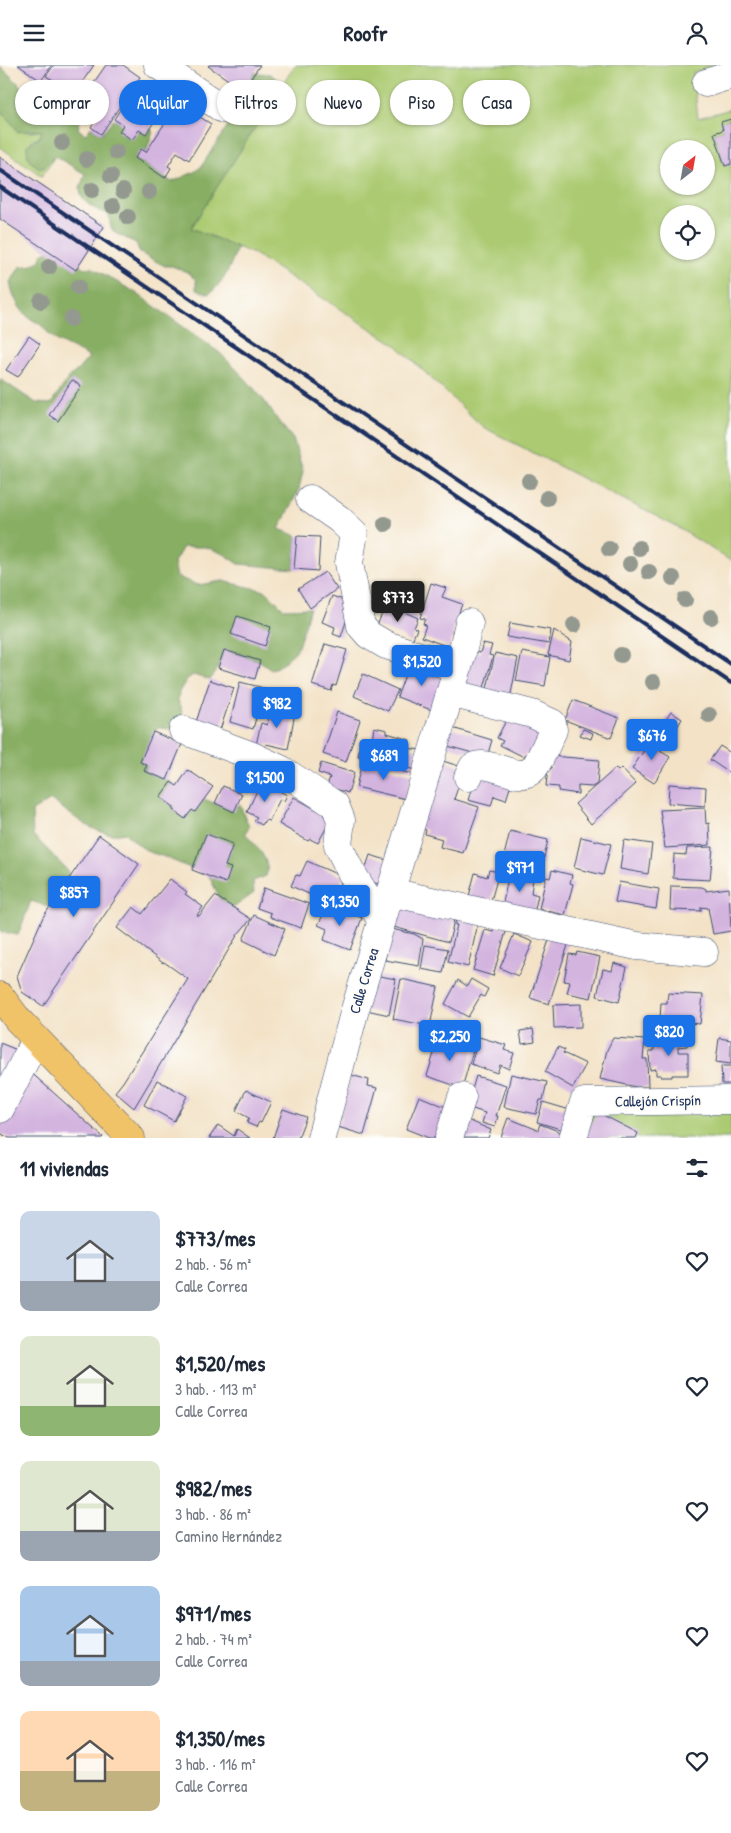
<!DOCTYPE html>
<html lang="es">
<meta charset="utf-8">
<style>
body{margin:0;font-family:"Patrick Hand",sans-serif;background:#f6f6f7;color:#1f2937;height:100vh;display:flex;flex-direction:column;font-size:19px;white-space:nowrap}
*{box-sizing:border-box;margin:0}
p{font-size:16px;color:#747a83}
.icon{flex:none;width:28px;height:28px;fill:none;stroke:currentColor;stroke-width:2;stroke-linecap:round;stroke-linejoin:round}
.map{position:relative;height:1073px;overflow:hidden}
.drawer{display:flex;flex-direction:column;background:#fff;flex:1}
.drawer>*{flex:none}
.top-card{position:absolute;left:15px;top:15px;width:701px;height:45px;display:flex;gap:10px}
.needle{width:32px;rotate:31deg}
.fabs{position:absolute;left:660px;top:75px;display:grid;gap:10px}
.fabs a{display:grid;place-items:center;width:55px;height:55px;border-radius:50%;background:#fff;box-shadow:0 1px 4px #0004;font-size:25px}
.price{position:absolute;translate:-50% -42px;padding:0 11px;border-radius:5px;background:#1a73e8;color:#fff;font-size:16px;line-height:32px;filter:drop-shadow(0 1px 2px #0008)}
.price::after{content:'';position:absolute;left:50%;top:30px;width:15px;height:11px;margin-left:-8px;background:inherit;clip-path:polygon(0 0,100% 0,50% 100%)}
.price.selected{background:#222;color:#fff}
ul{padding:0;list-style:none}
li{display:flex;align-items:center;gap:15px;height:125px;padding:0 20px}
li span{display:grid;place-items:center;flex:none;width:140px;height:100px;border-radius:10px;color:#555}
li>.icon{margin-inline-start:auto}
span .icon{width:60px;height:60px;fill:#fffc;stroke-width:1}
li b{font-size:21px}
h2{display:flex;justify-content:space-between;align-items:center;height:60px;padding:0 20px;font-size:21px}
.tag{padding:0 18px;border-radius:22px;background:#fff;box-shadow:0 1px 4px #0004;font-size:18px;line-height:45px}
.tag.selected{background:#1a73e8;color:#fff}
header{display:flex;justify-content:space-between;align-items:center;height:65px;padding:0 20px;background:#fff;font-size:22px;font-weight:800}
.map>svg:first-child{display:block}
.green{fill:#abca71;stroke:#637c68;fill-rule:evenodd}
.forest{fill:#88ae63;stroke:#526e60}
.building{fill:#d3b4df}
.lines{fill:none;stroke-linecap:round;stroke-linejoin:round}
.minor-casing{stroke:#3b4a6e;stroke-width:29}
.major-casing{stroke:#3b4a6e;stroke-width:29}
.minor{stroke:#fff;stroke-width:28}
.major{stroke:#f1c369;stroke-width:28}
.rail{stroke:#1b2f5e;stroke-width:4}
.tree{fill:#949990}
.labels{text-anchor:middle;stroke-width:4.5;stroke-linejoin:round;paint-order:stroke}
.street-label{font-size:15px;fill:#1b2f5e;stroke:#fdfcf7}
</style>
<header><svg class="icon" aria-label="menu" viewBox="0 0 24 24"><path d="M4 6h16M4 12h16M4 18h16"/></svg>Roofr<svg class="icon" aria-label="person" viewBox="0 0 24 24"><circle cx="12" cy="8" r="4"/><path d="M4 21q1-7 8-7t8 7"/></svg></header>
<div class="map">
<svg width="731" height="1073" viewBox="0 0 731 1073">
<rect width="100%" height="100%" fill="#fdfcf7"/>
<filter id="ink" filterUnits="userSpaceOnUse"><feTurbulence type="fractalNoise" baseFrequency=".02" numOctaves="2"/><feDisplacementMap in="SourceGraphic" scale="10" xChannelSelector="R" yChannelSelector="G"/><feConvolveMatrix kernelMatrix="1 2 1 2 8 2 1 2 1" color-interpolation-filters="sRGB"/></filter>
<filter id="wash" filterUnits="userSpaceOnUse"><feTurbulence type="fractalNoise" baseFrequency=".0096" numOctaves="4" result="noise"/><feDisplacementMap in="SourceGraphic" scale="20" xChannelSelector="R" yChannelSelector="G"/><feGaussianBlur stdDeviation="1.12" result="paint"/><feColorMatrix in="noise" values="0 0 0 0 0 0 0 0 0 0 0 0 0 0 0 0 0 1.4 0 .05"/><feComposite in="paint" operator="in"/></filter>
<g filter="url(#wash)">
<rect width="100%" height="100%" fill="#f3e2c6"/>
<path class="green" d="M295,0H721L693,8L698,53L731,44V54L721,57L723,65L714,68L725,101L731,99V496L677,462L483,362L396,280L254,189L191,163ZM669,84H706V121H669ZM669,149H706V186H669Z
M0,45C8,54 17,66 30,67C34,67 38,65 42,66L39,73L32,75L27,90L31,97L40,103L46,100L55,91L42,111L0,82Z
M731,1039V1073H576L587,1042Z"/>
<path class="forest" d="M0,1L19,19L21,24L37,32L45,44L54,49L64,43L73,42L81,52L78,64L85,69L88,67L91,62L101,69L114,54C126,62 136,65 150,63L153,67L146,87L135,93L172,117L194,107L201,102L249,28L254,8L270,9L283,19L191,163L237,182C230,202 226,215 209,229L196,225V215L187,207L172,201H165L140,188L136,178L115,168L111,163L109,150C98,145 80,139 80,124C80,120 84,113 85,109L55,91L46,100L40,103C29,97 27,92 27,80L39,73L42,66C39,65 22,66 18,67L14,61L0,45Z
M50,185L83,203H93L136,228L220,288L244,312L263,334L279,357L293,374L303,406L299,424L279,464L297,471L294,504L239,499L224,489L206,482H183L174,497L177,512L198,520L223,516L266,526L284,544L310,543L297,585L278,602L271,604L260,596L224,585L218,603L210,615L193,610L187,614L179,627L178,635L181,643L182,650L180,661C172,666 167,664 158,662L153,667L141,697L147,700L144,706L171,717L161,733L174,742L173,746L185,754L192,745L195,747L204,734C215,738 229,747 240,740L249,762L245,768C255,780 272,795 266,811L253,816L254,828L233,843L221,836L209,811L162,791L149,787L140,781L125,768C98,775 73,750 51,735L32,746L33,770L68,806L67,827L50,842L31,836L18,870L1,867L0,864V314L36,338L51,339L70,311L78,305L89,292C79,286 68,282 58,276C51,272 47,266 41,260C36,256 29,254 25,249C17,241 12,228 10,217L20,202L32,200L41,195L42,189Z"/>
<g id="blocks">
<path class="building" d="M18,0H52L41,16Z
M54,0H94L64,43L44,29L53,15L46,11Z
M106,0H123L140,12L101,69L91,62L100,49L81,36Z
M209,0H260L243,25L208,1Z
M138,18L153,28L155,26L168,36L146,69L139,65L132,75L119,66L123,60L114,54Z
M178,38L211,59L189,95L177,87L168,101L171,103L165,113L135,93L141,84L146,87Z
M731,54V99L725,101L714,68L723,65L721,57Z
M0,92L104,162L76,205L0,154Z
M29,271L40,279L18,312L6,305Z
M72,315L81,321L58,356L49,350Z
M297,471L320,472L318,506L294,504Z
M325,507L337,524L310,543L298,524Z
M431,518L446,523L442,532L462,539L452,568L454,569L449,582L422,572L426,560L423,559L425,554L420,553Z
M332,531L352,538L341,572L333,569L335,562L322,557Z
M386,539L418,553L414,563L417,564L411,578L403,572L377,561Z
M237,551L271,562L265,581L231,569Z
M510,558L551,565L549,579L507,572Z
M554,565L572,577L569,595L548,590Z
M483,578L492,580L489,590L493,591L482,630L462,624L473,586L480,588Z
M325,579L347,585L336,621L333,620L331,626L312,620Z
M224,585L260,596L255,614L218,603Z
M522,587L550,592L545,621L516,616Z
M495,588L518,593L510,634L486,628Z
M409,599L446,613L434,646L397,632Z
M363,609L398,625L388,646L354,631Z
M210,615L234,623L220,665L196,657Z
M240,617L264,623L253,664L230,657Z
M573,635L619,653L611,673L565,655Z
M271,643L295,648L288,684L266,679L265,682L256,680L261,658L267,660Z
M337,647L360,655L346,697L323,689Z
M671,647L682,654L676,664L665,656Z
M510,648L544,665L531,690L526,688L524,692L500,680L503,676L497,673Z
M374,662L387,665V668L410,675L408,683L426,686L422,706L379,698L380,696L358,691L361,676H372Z
M449,662L492,675L487,692L444,680Z
M583,664L593,668L591,674L580,670Z
M153,667L182,679L167,715L144,706L147,700L140,697Z
M652,673L664,681L660,686L670,692L654,718L632,704Z
M720,681L731,688V709L710,695Z
M552,691L599,695L597,719L592,722L578,721V729L558,726L559,722L546,721L548,703L551,704Z
M443,696L465,703L454,734L479,742L463,788L440,782L442,774L425,769L426,765L420,763Z
M362,697L412,709L406,734L356,722Z
M321,698L354,708L348,728L327,721L330,712L318,708Z
M616,703L618,706L621,703L636,719L591,759L575,739Z
M188,705L213,722L195,747L192,745L185,754L173,745L174,742L160,732L171,717L177,721Z
M478,705L512,716L506,735L494,731L491,741L468,735Z
M261,717L287,730L284,736L280,734L269,756L265,755L262,760L254,756L257,752L247,747Z
M669,719L706,722L705,741L668,738Z
M223,721L242,729L234,747L215,738Z
M294,732L324,749L323,750L331,754L318,778L310,774L308,776L279,759Z
M705,743L706,759L709,758L710,780L665,783L660,745Z
M510,766L548,775L542,801L504,791Z
M206,769L233,779L225,801L231,803L226,818L192,805Z
M99,770L139,799L43,941L22,927L17,911L43,852Z
M581,772L611,779L603,810L574,803Z
M624,775L652,779L648,809L620,804Z
M713,782L710,815L673,813L674,789L686,790L687,783Z
M370,790L393,797L385,821L362,814Z
M307,796L343,812L331,839L291,821L296,810L300,811Z
M511,799L532,804L530,814H533L531,828L538,830L533,854L501,847Z
M489,805L499,807L489,843L467,839L475,808L487,812Z
M552,805L572,810L570,818L573,819L565,850L539,844L546,812L550,813Z
M170,814L187,827L185,829L203,842L197,850L199,851L215,831L251,854L238,869L134,1043L115,1027L123,1017L188,914L164,897L163,898L117,863L133,842L142,849Z
M619,817L659,824L656,844L615,837Z
M671,821L702,822L706,824V826L729,823L731,866L713,869L708,843L701,842V846L670,845Z
M264,823L309,839L301,863L270,852L271,848L257,843Z
M396,841L454,855L449,877L390,861Z
M338,843L362,853L350,885L324,875L327,864L318,860L326,844Z
M254,850L285,864L274,890L243,875Z
M456,853L478,858L468,902L448,897L457,860H455Z
M495,860L507,863L493,911L473,905L485,865L493,867Z
M387,863L414,869L423,874L419,901L385,895L388,880Z
M514,869L533,877L518,911L500,903Z
M550,872L569,877L549,939L530,933Z
M425,880L448,884L443,908L421,904Z
M577,887L600,892L591,933L567,928L570,917L564,916L569,889L576,890Z
M614,898L627,902L619,937L597,931L603,904L612,906Z
M374,910L396,914L389,950L362,944Z
M401,914L438,922L430,961L393,954Z
M471,914L488,924L484,932L481,930L468,952L445,939L458,915L467,921Z
M668,928L703,930L700,959L660,955L661,938H667Z
M581,939V962L554,963L553,940Z
M533,964L535,977L522,979L520,966Z
M439,972L465,981L474,982L462,1023L427,1011Z
M479,972L506,980L504,985L514,988L509,1004L500,1000L497,1008L471,999Z
M654,972L687,973V981L678,982V987H688V1010H672V1012H661V1010H656V1004L650,1005L649,986H654Z
M613,973L645,975L643,994H647L648,1022H636L600,1014L607,985Z
M719,973L731,975V999L716,997Z
M0,978L17,985L0,1034Z
M558,982L565,985L563,988L586,999L573,1023L545,1007Z
M721,1001H731V1019H722Z
M27,1004L103,1072L102,1073H9L0,1068V1054Z
M511,1009L547,1017L543,1035H540L536,1049L504,1042Z
M351,1010L369,1015L368,1021L377,1023L364,1070L338,1062Z
M476,1011L506,1020L496,1051H498L495,1062L482,1058L485,1048L467,1042Z
M157,1015L187,1031L174,1056L144,1040Z
M246,1025L271,1037L261,1058L259,1057L256,1062L247,1058L249,1053L236,1046Z
M419,1031L453,1045L441,1073H429L406,1064Z
M543,1037L570,1045L564,1065L537,1057Z
M283,1044L306,1052L298,1073H273Z
M597,1047L638,1068L636,1073H584Z
M508,1053L538,1065L540,1059L566,1069L565,1073H505L501,1072Z
M468,1055L491,1065L488,1073H460Z
M218,1060L234,1071L237,1064L250,1073H209Z"/>
</g>
</g>
<g filter="url(#ink)">
<use href="#blocks" fill-opacity="0" stroke="#3b4a6e" stroke-width="1"/>
<g class="lines">
<g class="minor-casing">
<path id="minor" d="M158,0L223,44
M706,18L731,10
M310,434L339,454L354,468L349,498L361,561L369,570L386,580L457,603
M450,628L532,649L552,658L553,665C549,674 539,698 533,704C518,720 492,693 473,702L468,712
M183,665L250,690L282,705L335,740L341,755L338,780L351,807L382,856
M390,827L637,881L704,887
M0,1044L36,974
M321,1073L354,948L461,592L469,558
M449,1073L462,1032
M573,1073L584,1037L731,1035"/>
</g>
<g class="major-casing">
<path id="major" d="M0,931L18,955L131,1073"/>
</g>
<use href="#minor" class="minor"/>
<use href="#major" class="major"/>
<path class="rail" d="M0,105L731,599
M0,122L731,618"/>
</g>
<g class="tree">
<circle cx="23" cy="37" r="8"/>
<circle cx="62" cy="78" r="8"/>
<circle cx="116" cy="87" r="8"/>
<circle cx="87" cy="94" r="8"/>
<circle cx="111" cy="111" r="8"/>
<circle cx="92" cy="125" r="8"/>
<circle cx="123" cy="126" r="8"/>
<circle cx="149" cy="127" r="8"/>
<circle cx="113" cy="141" r="8"/>
<circle cx="128" cy="152" r="8"/>
<circle cx="49" cy="202" r="8"/>
<circle cx="78" cy="222" r="8"/>
<circle cx="41" cy="236" r="8"/>
<circle cx="71" cy="254" r="8"/>
<circle cx="529" cy="416" r="8"/>
<circle cx="547" cy="433" r="8"/>
<circle cx="385" cy="459" r="8"/>
<circle cx="639" cy="483" r="8"/>
<circle cx="609" cy="484" r="8"/>
<circle cx="630" cy="499" r="8"/>
<circle cx="649" cy="507" r="8"/>
<circle cx="673" cy="513" r="8"/>
<circle cx="685" cy="535" r="8"/>
<circle cx="711" cy="552" r="8"/>
<circle cx="574" cy="560" r="8"/>
<circle cx="621" cy="590" r="8"/>
<circle cx="653" cy="617" r="8"/>
<circle cx="709" cy="650" r="8"/>
</g>
</g>
<g class="labels">
<g class="street-label">
<text transform="translate(364 916) rotate(-73)" y="5">Calle Correa</text>
<text transform="translate(658 1036) rotate(-1)" y="5">Callejón Crispín</text>
</g>
</g>
</svg>
<div class="fabs">
<a><svg class="needle" viewBox="-14 -14 28 28"><path d="M0-13l5 13h-10z" fill="#e53935"/><path d="M0 13l5-13h-10z" fill="#747a83"/></svg></a>
<a><svg class="icon" aria-label="locate" viewBox="0 0 24 24"><circle cx="12" cy="12" r="6"/><path d="M12 2v4M12 18v4M2 12h4M18 12h4"/></svg></a>
</div>
<b class="price selected" style="left:398px;top:558px">$773</b>
<b class="price" style="left:422px;top:622px">$1,520</b>
<b class="price" style="left:277px;top:664px">$982</b>
<b class="price" style="left:652px;top:696px">$676</b>
<b class="price" style="left:384px;top:716px">$689</b>
<b class="price" style="left:265px;top:738px">$1,500</b>
<b class="price" style="left:520px;top:828px">$971</b>
<b class="price" style="left:74px;top:853px">$857</b>
<b class="price" style="left:340px;top:862px">$1,350</b>
<b class="price" style="left:669px;top:992px">$820</b>
<b class="price" style="left:450px;top:997px">$2,250</b>
<div class="top-card">
<a class="tag">Comprar</a>
<a class="tag selected">Alquilar</a>
<a class="tag">Filtros</a>
<a class="tag">Nuevo</a>
<a class="tag">Piso</a>
<a class="tag">Casa</a>
</div>
</div>
<section class="drawer">
<h2>11 viviendas<svg class="icon" aria-label="filters" viewBox="0 0 24 24"><path d="M4 7h16M4 17h16"/><circle cx="9" cy="7" r="2"/><circle cx="15" cy="17" r="2"/></svg></h2>
<ul>
<li><span style="background:linear-gradient(#c9d6e8 70%,#9aa5b1 0)"><svg class="icon" aria-label="home" viewBox="0 0 24 24"><path d="M3 11l9-7 9 7M6 9v11h12V9"/></svg></span><div><b>$773/mes</b><p>2 hab. · 56 m²</p><p>Calle Correa</p></div><svg class="icon" aria-label="heart" viewBox="0 0 24 24"><path d="M12 20l-8-8c-3-5 5-10 8-4 3-6 11-1 8 4z"/></svg></li>
<li><span style="background:linear-gradient(#dfe7d0 70%,#8fb573 0)"><svg class="icon" aria-label="home" viewBox="0 0 24 24"><path d="M3 11l9-7 9 7M6 9v11h12V9"/></svg></span><div><b>$1,520/mes</b><p>3 hab. · 113 m²</p><p>Calle Correa</p></div><svg class="icon" aria-label="heart" viewBox="0 0 24 24"><path d="M12 20l-8-8c-3-5 5-10 8-4 3-6 11-1 8 4z"/></svg></li>
<li><span style="background:linear-gradient(#dfe7d0 70%,#9aa5b1 0)"><svg class="icon" aria-label="home" viewBox="0 0 24 24"><path d="M3 11l9-7 9 7M6 9v11h12V9"/></svg></span><div><b>$982/mes</b><p>3 hab. · 86 m²</p><p>Camino Hernández</p></div><svg class="icon" aria-label="heart" viewBox="0 0 24 24"><path d="M12 20l-8-8c-3-5 5-10 8-4 3-6 11-1 8 4z"/></svg></li>
<li><span style="background:linear-gradient(#a9c7e8 75%,#9aa5b1 0)"><svg class="icon" aria-label="home" viewBox="0 0 24 24"><path d="M3 11l9-7 9 7M6 9v11h12V9"/></svg></span><div><b>$971/mes</b><p>2 hab. · 74 m²</p><p>Calle Correa</p></div><svg class="icon" aria-label="heart" viewBox="0 0 24 24"><path d="M12 20l-8-8c-3-5 5-10 8-4 3-6 11-1 8 4z"/></svg></li>
<li><span style="background:linear-gradient(#ffd9b3 60%,#c2b280 0)"><svg class="icon" aria-label="home" viewBox="0 0 24 24"><path d="M3 11l9-7 9 7M6 9v11h12V9"/></svg></span><div><b>$1,350/mes</b><p>3 hab. · 116 m²</p><p>Calle Correa</p></div><svg class="icon" aria-label="heart" viewBox="0 0 24 24"><path d="M12 20l-8-8c-3-5 5-10 8-4 3-6 11-1 8 4z"/></svg></li>
</ul>
</section>
